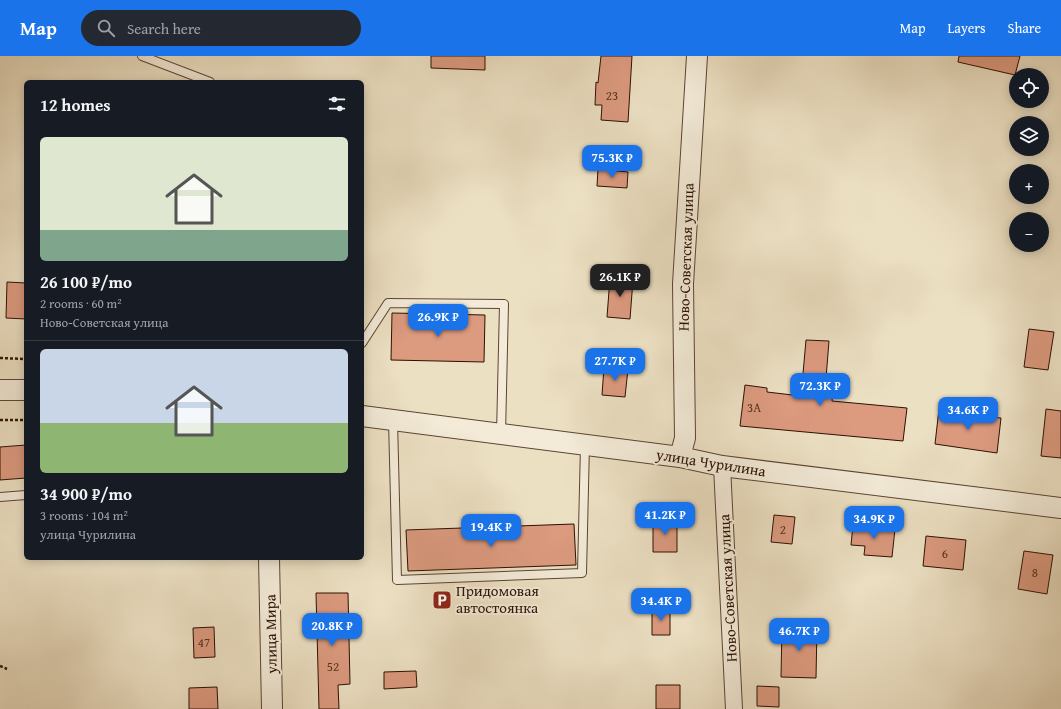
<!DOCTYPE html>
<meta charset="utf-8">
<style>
body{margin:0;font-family:"Gentium Book Plus",serif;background:#242831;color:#f1f3f6;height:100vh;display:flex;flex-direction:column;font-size:15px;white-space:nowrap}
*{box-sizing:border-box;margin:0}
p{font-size:13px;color:#9ea1a6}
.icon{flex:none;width:22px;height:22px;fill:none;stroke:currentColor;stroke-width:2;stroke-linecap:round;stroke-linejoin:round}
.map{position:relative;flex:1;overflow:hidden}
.drawer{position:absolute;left:24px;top:24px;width:340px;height:480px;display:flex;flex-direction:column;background:#171b24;border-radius:6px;box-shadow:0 2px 10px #0003}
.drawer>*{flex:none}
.buttons{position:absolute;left:1009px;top:12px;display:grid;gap:8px}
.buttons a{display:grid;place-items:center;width:40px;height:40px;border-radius:50%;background:#171b24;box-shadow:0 2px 10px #0003;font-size:20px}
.price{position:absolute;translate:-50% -34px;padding:0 9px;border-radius:8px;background:#1a73e8;color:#fff;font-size:13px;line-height:26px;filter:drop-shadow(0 1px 2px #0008)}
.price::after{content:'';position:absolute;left:50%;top:24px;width:12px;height:9px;margin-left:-6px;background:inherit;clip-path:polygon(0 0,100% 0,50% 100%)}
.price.on{background:#222;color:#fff}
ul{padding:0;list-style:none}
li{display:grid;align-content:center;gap:8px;height:212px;padding:0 16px}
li+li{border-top:1px solid #363941}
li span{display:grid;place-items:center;height:124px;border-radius:6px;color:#555}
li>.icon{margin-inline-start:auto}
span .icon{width:72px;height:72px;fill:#fffc;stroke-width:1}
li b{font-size:17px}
h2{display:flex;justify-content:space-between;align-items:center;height:48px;padding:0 16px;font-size:17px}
header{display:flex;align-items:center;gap:24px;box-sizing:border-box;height:56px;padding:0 20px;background:#1a73e8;color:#fff}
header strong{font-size:19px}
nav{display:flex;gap:22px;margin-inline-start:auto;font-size:14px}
.search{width:280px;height:36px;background:#242831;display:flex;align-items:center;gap:10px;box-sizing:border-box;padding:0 14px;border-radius:22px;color:#9ea1a6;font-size:15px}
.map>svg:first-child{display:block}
.building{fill:#dc9a7f;stroke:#2c1002}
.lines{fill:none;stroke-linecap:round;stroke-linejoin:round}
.service-casing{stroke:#5c4432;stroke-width:10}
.minor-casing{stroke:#5c4432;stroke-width:18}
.tertiary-casing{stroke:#5c4432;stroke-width:22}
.path{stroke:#2c1002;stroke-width:2.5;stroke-dasharray:3 2;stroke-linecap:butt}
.service{stroke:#f3ebd8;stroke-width:8}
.minor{stroke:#f3ebd8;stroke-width:16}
.tertiary{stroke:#f3ebd8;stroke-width:20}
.labels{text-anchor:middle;stroke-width:4;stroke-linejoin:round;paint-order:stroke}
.number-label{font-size:13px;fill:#583221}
.street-label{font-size:15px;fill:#2c1002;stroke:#f3ebd8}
.poi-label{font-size:15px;fill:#2c1002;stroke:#f3ebd8;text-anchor:start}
</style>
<header>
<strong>Map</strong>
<div class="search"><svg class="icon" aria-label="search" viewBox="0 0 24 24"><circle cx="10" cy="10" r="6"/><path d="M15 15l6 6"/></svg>Search here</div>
<nav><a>Map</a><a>Layers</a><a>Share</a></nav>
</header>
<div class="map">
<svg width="1061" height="653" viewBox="0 0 1061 653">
<rect width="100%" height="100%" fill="#ece0c3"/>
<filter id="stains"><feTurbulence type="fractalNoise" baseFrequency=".005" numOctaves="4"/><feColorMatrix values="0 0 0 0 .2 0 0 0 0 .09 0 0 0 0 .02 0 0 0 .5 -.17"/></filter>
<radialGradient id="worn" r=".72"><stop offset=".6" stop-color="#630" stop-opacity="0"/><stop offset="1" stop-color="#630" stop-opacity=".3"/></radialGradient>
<path class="building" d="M431,0H485V14L431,12Z
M601,0H632L628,66L601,64L602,49H595L596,26L598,27Z
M959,0H1020L1015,19L958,6Z
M598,113L628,116L627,132L597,130Z
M610,222L633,224L630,263L607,261Z
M7,226L26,227V263L6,262Z
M392,257L485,259L484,306L391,304Z
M1029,273L1054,276L1048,314L1024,311Z
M806,284L829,285L825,335H833L832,345L907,352L903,385L740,370L745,329L767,332V336L801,340Z
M604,311L628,313L625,341L602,339Z
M939,353L964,356L963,358L1001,362L997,397L935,388Z
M1046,353L1061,355V402L1041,400Z
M26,389V422L0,424V391Z
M774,459L795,461L792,488L771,486Z
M653,465H677V496H653Z
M574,468L576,509L408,515L406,474Z
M853,469L895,473L892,501L864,499L865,490L851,489Z
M926,480L966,484L963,514L923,510Z
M1024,495L1053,499L1047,538L1018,533Z
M316,537H348L350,628L338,629L339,653H319Z
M652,553H670V579H652Z
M782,570L817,571L816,622L781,621Z
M214,571L215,601L194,602L193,572Z
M416,615L417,631L384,633V616Z
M656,629H680V653H656Z
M757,630L779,631V651L757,650Z
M217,631L218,653H189V632Z"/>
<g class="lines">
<g class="service-casing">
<path id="service" d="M142,0L210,26
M362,287L388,247L504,248L501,378
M393,364L397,524L582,517L585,389
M0,441L26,439"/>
</g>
<g class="minor-casing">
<path id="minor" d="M722,410L734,653"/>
</g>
<g class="tertiary-casing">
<path id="tertiary" d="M0,334H26
M362,360L680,401L722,410L1061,452
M680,401L685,382L683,228L697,0
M269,502L272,653"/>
</g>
<path class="path" d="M0,302L26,303
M0,364H26
M0,610L7,613"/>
<use href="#service" class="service"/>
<use href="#minor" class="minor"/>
<use href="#tertiary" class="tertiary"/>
</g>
<defs>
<g id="parking-square" transform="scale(1)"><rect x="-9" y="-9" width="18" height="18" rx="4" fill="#8f2418" stroke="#f3ebd8"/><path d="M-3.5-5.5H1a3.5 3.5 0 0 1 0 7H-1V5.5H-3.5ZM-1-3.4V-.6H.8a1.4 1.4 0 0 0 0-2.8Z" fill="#fff"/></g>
</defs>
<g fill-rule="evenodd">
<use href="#parking-square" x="442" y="544"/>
</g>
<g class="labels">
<g class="number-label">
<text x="612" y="44">23</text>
<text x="754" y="356">3А</text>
<text x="783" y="478">2</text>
<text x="945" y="502">6</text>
<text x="1035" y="521">8</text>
<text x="204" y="591">47</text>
<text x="333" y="615">52</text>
</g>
<g class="street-label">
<text transform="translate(686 201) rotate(-88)" y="5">Ново-Советская улица</text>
<text transform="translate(711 407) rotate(9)" y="5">улица Чурилина</text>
<text transform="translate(728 532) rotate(-93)" y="5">Ново-Советская улица</text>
<text transform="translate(271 578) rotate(-91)" y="5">улица Мира</text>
</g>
<g class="poi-label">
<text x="456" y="540">Придомовая<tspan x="456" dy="17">автостоянка</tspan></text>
</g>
</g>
<rect width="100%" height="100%" filter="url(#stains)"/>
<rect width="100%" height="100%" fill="url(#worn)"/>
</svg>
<div class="buttons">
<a><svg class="icon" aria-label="locate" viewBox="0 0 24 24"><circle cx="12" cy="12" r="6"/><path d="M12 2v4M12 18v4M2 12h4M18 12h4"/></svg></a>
<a><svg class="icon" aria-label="layers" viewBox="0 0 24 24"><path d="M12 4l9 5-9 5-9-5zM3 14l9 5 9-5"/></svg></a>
<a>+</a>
<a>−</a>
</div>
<b class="price" style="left:612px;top:123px">75.3K ₽</b>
<b class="price on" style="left:620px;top:242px">26.1K ₽</b>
<b class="price" style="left:438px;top:282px">26.9K ₽</b>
<b class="price" style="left:615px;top:326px">27.7K ₽</b>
<b class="price" style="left:820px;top:351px">72.3K ₽</b>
<b class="price" style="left:968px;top:375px">34.6K ₽</b>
<b class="price" style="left:665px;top:480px">41.2K ₽</b>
<b class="price" style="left:874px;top:484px">34.9K ₽</b>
<b class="price" style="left:491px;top:492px">19.4K ₽</b>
<b class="price" style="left:661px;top:566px">34.4K ₽</b>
<b class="price" style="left:332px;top:591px">20.8K ₽</b>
<b class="price" style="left:799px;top:596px">46.7K ₽</b>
<section class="drawer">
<h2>12 homes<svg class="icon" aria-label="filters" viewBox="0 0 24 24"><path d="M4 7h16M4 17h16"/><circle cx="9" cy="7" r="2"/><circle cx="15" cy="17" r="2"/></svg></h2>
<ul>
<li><span style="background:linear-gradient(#dfe7d0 75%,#7fa58c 0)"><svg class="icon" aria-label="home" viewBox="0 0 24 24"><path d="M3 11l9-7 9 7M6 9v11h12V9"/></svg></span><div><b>26 100 ₽/mo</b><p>2 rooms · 60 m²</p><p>Ново-Советская улица</p></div></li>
<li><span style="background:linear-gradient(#c9d6e8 60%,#8fb573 0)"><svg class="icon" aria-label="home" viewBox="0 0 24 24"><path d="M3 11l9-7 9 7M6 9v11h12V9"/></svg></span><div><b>34 900 ₽/mo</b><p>3 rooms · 104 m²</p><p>улица Чурилина</p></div></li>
</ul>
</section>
</div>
